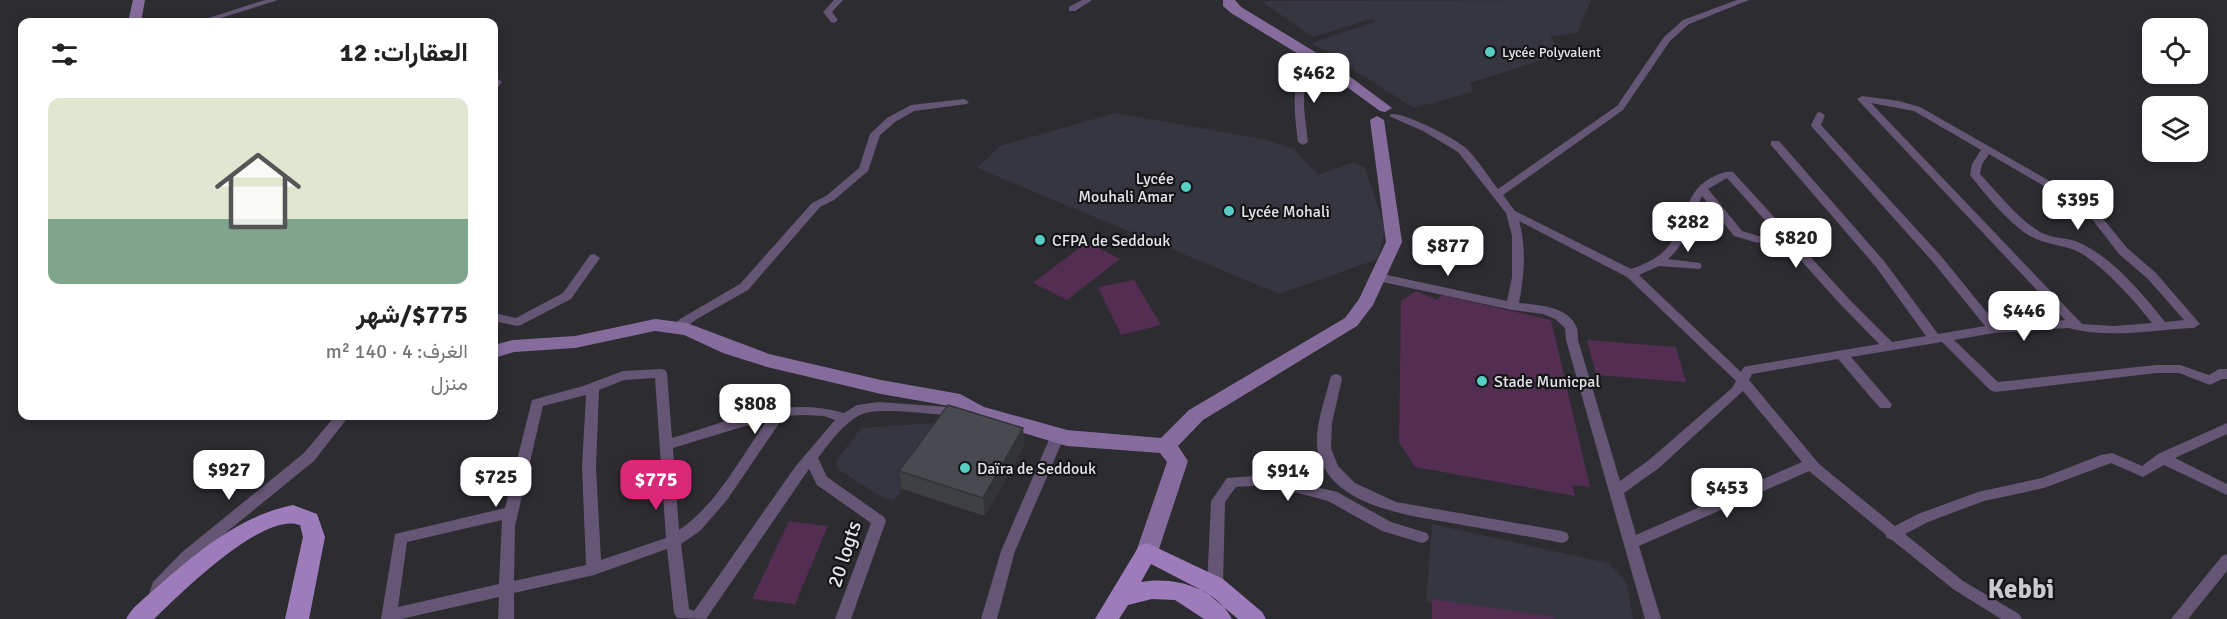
<!DOCTYPE html>
<html lang="ar">
<meta charset="utf-8">
<style>
body{margin:0;font-family:Signika,Vazirmatn,sans-serif;background:#f6f6f6;color:#222;direction:rtl;height:100vh;display:flex;flex-direction:column;font-size:22px;white-space:nowrap}
*{box-sizing:border-box;margin:0}
p{font-size:20px;color:#767676}
.icon{flex:none;width:33px;height:33px;fill:none;stroke:currentColor;stroke-width:2;stroke-linecap:round;stroke-linejoin:round}
.map{position:relative;flex:1;overflow:hidden;direction:ltr}
.details{position:absolute;left:18px;top:18px;width:480px;height:402px;display:flex;flex-direction:column;background:#fff;border-radius:12px;box-shadow:0 3px 9px #0003;direction:rtl}
.details>*{flex:none}
.buttons{position:absolute;left:2142px;top:18px;display:grid;gap:12px}
.buttons a{display:grid;place-items:center;width:66px;height:66px;border-radius:12px;background:#fff;box-shadow:0 3px 9px #0003;font-size:30px}
.price{position:absolute;translate:-50% -51px;padding:0 14px;border-radius:12px;background:#fff;color:#222;font-size:20px;line-height:39px;filter:drop-shadow(0 2px 3px #0008)}
.price::after{content:'';position:absolute;left:50%;top:36px;width:18px;height:14px;margin-left:-9px;background:inherit;clip-path:polygon(0 0,100% 0,50% 100%)}
.price.active{background:#db2777;color:#fff}
ul{padding:0;list-style:none}
li{display:grid;align-content:center;gap:12px;height:318px;padding:0 30px}
li span{display:grid;place-items:center;height:186px;border-radius:12px;color:#555}
li>.icon{margin-inline-start:auto}
span .icon{width:108px;height:108px;fill:#fffc;stroke-width:1}
li b{font-size:26px}
h2{display:flex;justify-content:space-between;align-items:center;height:72px;padding:0 30px;font-size:26px}
.map>svg:first-child{display:block}
.built{fill:#363640}
.green{fill:#542d53}
.lines{fill:none;stroke-linecap:round;stroke-linejoin:round}
.street{fill:#665675;fill-rule:evenodd}
.secondary{fill:#866c9d;fill-rule:evenodd}
.primary{fill:#9e7cbc;fill-rule:evenodd}
.wall{fill:#3e4044}
.shaded-wall{fill:#323437}
.building{fill:#484a4f;stroke:#323437;stroke-width:1.5}
.poi-dot{fill:#56cec3;stroke:#151517;stroke-width:2}
.labels{text-anchor:middle;stroke-width:4.5;stroke-linejoin:round;paint-order:stroke}
.far-poi-label{font-size:14px;fill:#e5e5e8;stroke:#151517;text-anchor:start}
.poi-label{font-size:16px;fill:#e5e5e8;stroke:#151517;text-anchor:start}
.near-street-label{font-size:20px;fill:#e5e5e8;stroke:#151517}
.near-district-label{font-size:27px;font-weight:bold;fill:#cac9d0;stroke:#151517}
</style>
<div class="map">
<svg width="2227" height="619" viewBox="0 0 2227 619">
<rect width="100%" height="100%" fill="#2c2c31"/>
<path class="built" d="M1591,0L1577,33L1550,36L1556,45L1546,59L1470,83L1473,92L1414,108L1312,43L1376,22L1371,19L1313,37L1261,1Z
M1115,113L1263,139L1293,149L1318,175L1354,162L1365,168L1385,228L1378,259L1279,294L977,168L1000,146Z
M950,422L894,500L883,498L838,469L836,461L861,428Z
M1432,524L1608,563L1626,581L1633,619H1501L1426,602Z"/>
<path class="green" d="M1087,242L1120,259L1067,300L1033,283Z
M1134,280L1161,325L1121,335L1098,287Z
M1416,291L1438,300L1441,295L1551,320L1590,487L1572,485L1575,496L1415,467L1399,442L1401,301Z
M1587,340L1676,347L1686,382L1596,375Z
M789,521L828,526L795,604L752,599Z
M1432,599L1554,617V619H1432Z"/>
<g class="lines">
<path class="street" d="M265,0H278L208,22H196Z
M834,0H843L832,12L838,20L834,23L831,22L823,12Z
M1082,0H1092L1075,11H1069V7Z
M1737,0H1749L1689,24L1670,41L1623,110L1503,195L1515,211L1631,269C1646,264 1661,257 1670,244C1686,221 1685,188 1715,176C1721,173 1726,171 1733,172L1848,298L1892,342L1926,336L1876,267L1771,145V141H1779L1884,261L1938,334L1985,326L1933,262L1812,127L1811,125L1817,113L1820,112L1825,115L1821,125L1941,256L1997,325L2065,320L1857,99L1862,96L1899,101L1920,107L2076,196L2100,215L2127,248L2156,273L2200,324L2194,328C2151,330 2109,339 2068,328L1994,333L1954,340L1998,382L2156,365H2180L2209,375L2219,369H2227V379H2222L2210,385L2179,373H2156L1995,392L1990,390L1942,342L1851,357L1890,402L1892,405L1890,408H1880L1838,359L1752,374L1749,380L1819,464L1895,526L1918,514L1978,492L2042,478L2101,455L2112,453L2142,466L2158,454L2227,423V434L2175,458L2227,484V495L2164,465L2143,477L2111,463L2044,488L1984,501L1928,522L1905,534L1963,581L2019,614L2022,619H2001L1953,589L1892,540L1887,538L1885,534L1809,471L1639,546L1661,619H1645L1566,340L1565,328L1555,319L1543,314L1512,310L1378,281L1372,277L1378,273L1507,301L1512,277V236L1506,213L1458,152L1423,131L1389,116L1391,114C1404,112 1455,138 1466,148C1478,160 1488,176 1498,189L1617,106L1664,37L1683,20ZM1871,103L1914,111L1981,150L1972,164L1970,175C1985,194 2013,229 2036,239C2052,246 2069,245 2084,255C2110,273 2132,298 2152,323L2114,326L2082,324ZM1989,154L2068,200L2092,219L2119,254L2148,279L2184,320L2165,322C2142,293 2114,259 2080,243C2068,237 2052,239 2040,232C2017,218 1999,194 1980,174L1982,164ZM1727,178L1840,304L1879,344L1748,366L1744,367L1741,372L1639,275L1659,266L1700,269L1702,266L1700,263L1668,259C1688,242 1691,218 1702,196L1734,236L1758,243L1762,241L1764,239L1762,237L1742,231L1708,189ZM1519,221L1627,277L1736,381L1732,388L1649,460L1620,481L1578,340C1578,336 1578,329 1576,326C1567,306 1537,305 1519,303C1524,276 1527,248 1519,221ZM1743,391L1802,462L1636,535L1624,493L1659,468Z
M1320,58L1325,61C1320,66 1314,68 1310,74C1299,93 1306,121 1308,142L1303,145L1298,142C1295,114 1286,70 1320,58Z
M494,76L502,82L497,88L494,89Z
M964,99L969,102L967,104L914,111L895,122L880,135L868,171L834,200L820,207L748,290L697,319L680,331H672L670,328L680,319L740,284L812,203L826,196L859,168L870,134L887,118L911,105Z
M594,254L600,258L571,299L521,325L517,326L494,321V313L516,318L563,293L590,255Z
M661,369L665,370L667,373L672,438C731,421 783,395 844,413L857,405L879,402L962,408L964,411L962,414L957,416C935,415 877,406 860,415C843,424 829,443 818,458L827,477L884,517L886,521L851,619H835L871,523L817,485L809,469L706,619L677,618L674,613L667,549L594,575L514,593V619H498L499,597L401,619H381L395,534L505,508L532,400L583,386L623,371ZM655,378L666,538L601,560L596,467L599,390L624,380ZM586,395L582,467L586,565L514,581L515,526L543,406ZM802,415L824,416L835,420L795,467L694,611L689,609L681,544L700,531L727,500L784,416ZM768,419C743,454 715,507 679,530L673,448ZM502,520L499,584L398,607L407,542Z
M1336,374L1341,376L1342,379L1332,423L1331,448L1338,466L1355,483L1396,502L1562,531L1567,533L1569,537L1567,541L1562,543C1531,537 1499,531 1468,526C1422,517 1339,511 1320,459C1311,435 1324,404 1330,379L1331,376Z
M335,416H349L314,461L191,561L165,589L159,608L154,609L149,608L146,603L153,582L181,553L304,453Z
M1058,430L1063,431L1065,435L1015,551L997,619H981L1001,551L1051,435L1053,431Z
M1268,475L1337,492L1391,522L1427,533L1429,537L1427,541L1422,543L1382,531L1328,501L1268,485L1236,487L1225,502L1223,586L1220,590L1215,592L1210,590L1207,586L1211,501L1227,478Z
M2227,554V571L2188,619H2171L2222,556Z"/>
<path class="secondary" d="M133,0H145L141,22H128Z
M1223,0H1235L1241,7L1325,58L1392,108L1385,112L1380,111L1315,64L1231,13L1223,6Z
M1377,116L1384,120L1402,242L1373,305L1357,326L1203,420L1178,446L1188,461L1158,552L1155,558L1147,561L1139,558L1136,552L1167,462L1160,453L1067,446L970,417L955,407L881,394L767,367L723,353L684,335L655,331L575,348L514,352L494,358V345L513,340L575,336L655,319L687,323L769,354L881,380L960,394L984,407L1067,430L1161,438L1189,410L1345,318L1359,299L1386,242L1370,120Z"/>
<path class="primary" d="M293,505L317,514L325,537L309,619H285L303,537L300,525C263,511 180,594 154,619H126C132,607 145,598 155,589C196,553 239,516 293,505Z
M1147,543L1223,579L1262,612L1266,619H1238L1207,593L1151,564L1141,582C1172,576 1216,587 1232,619H1204L1175,600L1152,599L1128,605L1119,619H1095L1139,546Z"/>
</g>
<path class="wall" d="M1023,428L1024,446L985,516L902,489L899,471Z"/>
<path class="shaded-wall" d="M1023,428L1024,446L985,516L983,498Z"/>
<path class="building" d="M948,405L1023,428L983,498L899,471Z"/>
<g class="poi-dot">
<circle cx="1490" cy="52" r="6"/>
<circle cx="1186" cy="187" r="6"/>
<circle cx="1229" cy="211" r="6"/>
<circle cx="1040" cy="240" r="6"/>
<circle cx="1482" cy="381" r="6"/>
<circle cx="965" cy="468" r="6"/>
</g>
<g class="labels">
<g class="far-poi-label">
<text x="1502" y="57">Lycée Polyvalent</text>
</g>
<g class="poi-label">
<text x="1174" y="184" text-anchor="end">Lycée<tspan x="1174" dy="18">Mouhali Amar</tspan></text>
<text x="1241" y="217">Lycée Mohali</text>
<text x="1052" y="246">CFPA de Seddouk</text>
<text x="1494" y="387">Stade Municpal</text>
<text x="977" y="474">Daïra de Seddouk</text>
</g>
<g class="near-street-label">
<text transform="translate(844 554) rotate(-72)" y="7">20 logts</text>
</g>
<g class="near-district-label">
<text x="2021" y="598">Kebbi</text>
</g>
</g>
</svg>
<div class="buttons">
<a><svg class="icon" aria-label="locate" viewBox="0 0 24 24"><circle cx="12" cy="12" r="6"/><path d="M12 2v4M12 18v4M2 12h4M18 12h4"/></svg></a>
<a><svg class="icon" aria-label="layers" viewBox="0 0 24 24"><path d="M12 4l9 5-9 5-9-5zM3 14l9 5 9-5"/></svg></a>
</div>
<b class="price" style="left:1314px;top:104px">$462</b>
<b class="price" style="left:2078px;top:231px">$395</b>
<b class="price" style="left:1688px;top:253px">$282</b>
<b class="price" style="left:1796px;top:269px">$820</b>
<b class="price" style="left:1448px;top:277px">$877</b>
<b class="price" style="left:2024px;top:342px">$446</b>
<b class="price" style="left:755px;top:435px">$808</b>
<b class="price" style="left:229px;top:501px">$927</b>
<b class="price" style="left:1288px;top:502px">$914</b>
<b class="price" style="left:496px;top:508px">$725</b>
<b class="price active" style="left:656px;top:511px">$775</b>
<b class="price" style="left:1727px;top:519px">$453</b>
<section class="details">
<h2>العقارات: 12<svg class="icon" aria-label="filters" viewBox="0 0 24 24"><path d="M4 7h16M4 17h16"/><circle cx="9" cy="7" r="2"/><circle cx="15" cy="17" r="2"/></svg></h2>
<ul>
<li><span style="background:linear-gradient(#dfe7d0 65%,#7fa58c 0)"><svg class="icon" aria-label="home" viewBox="0 0 24 24"><path d="M3 11l9-7 9 7M6 9v11h12V9"/></svg></span><div><b>$775/شهر</b><p>الغرف: 4 · 140 m²</p><p>منزل</p></div></li>
</ul>
</section>
</div>
